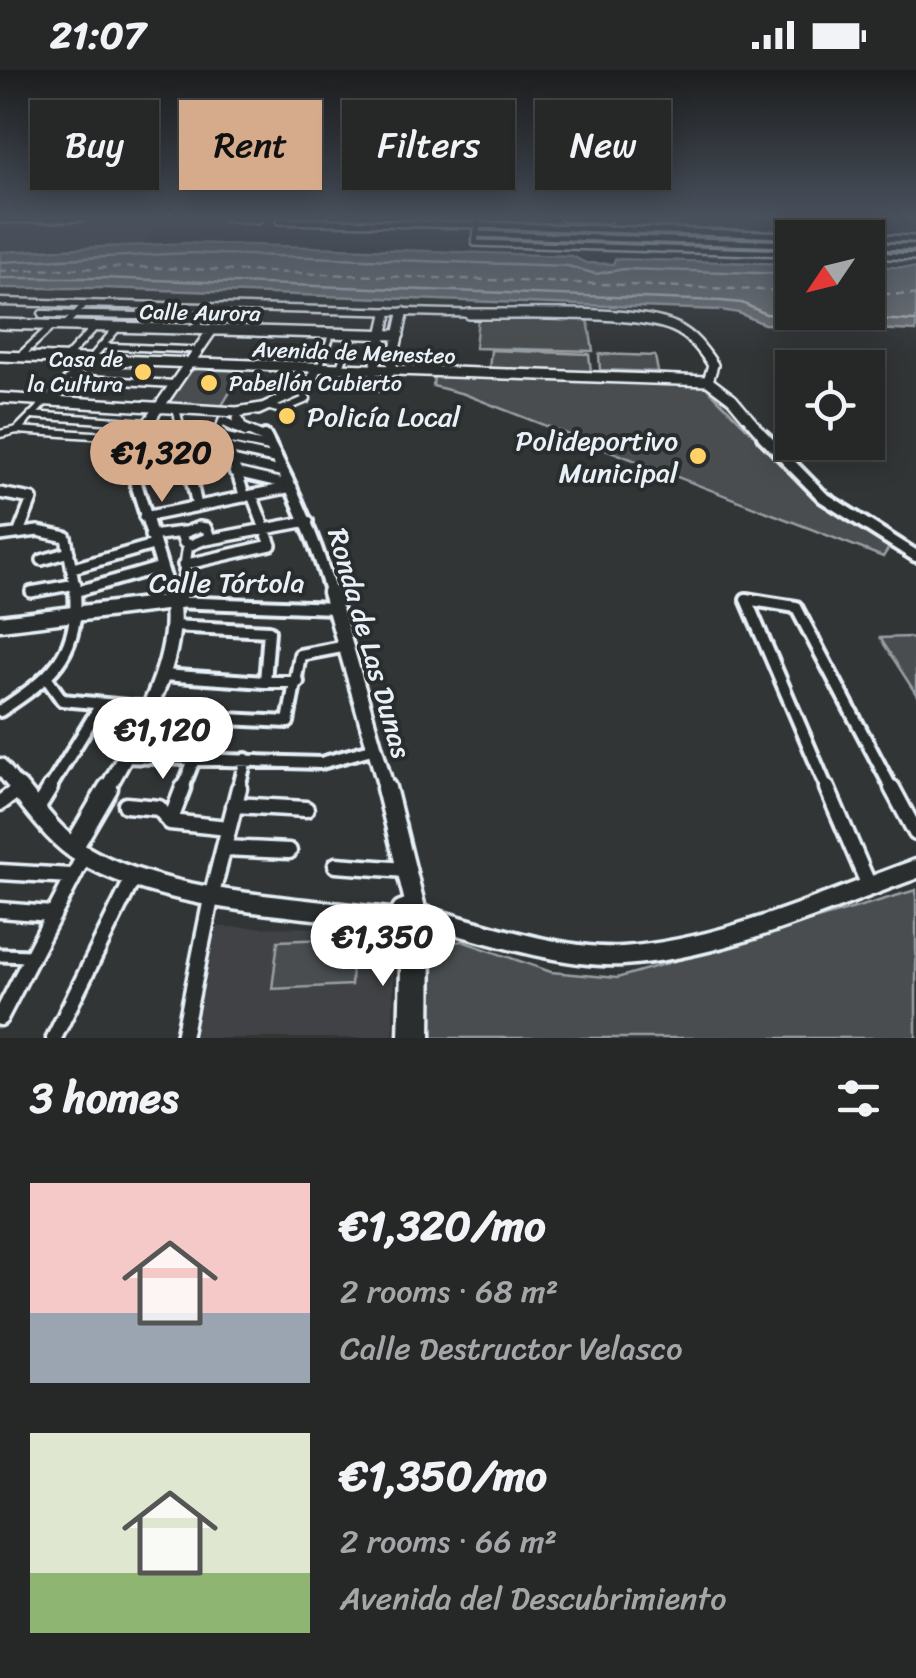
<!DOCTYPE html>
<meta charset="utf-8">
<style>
body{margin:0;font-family:Sriracha,sans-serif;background:#323434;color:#f1f3f6;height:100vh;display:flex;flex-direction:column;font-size:38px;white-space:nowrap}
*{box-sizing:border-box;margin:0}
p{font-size:32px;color:#a4a6a8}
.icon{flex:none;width:55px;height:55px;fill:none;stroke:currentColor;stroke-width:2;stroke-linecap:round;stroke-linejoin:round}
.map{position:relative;height:968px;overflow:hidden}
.drawer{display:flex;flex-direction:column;background:#262828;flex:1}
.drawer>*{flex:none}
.guide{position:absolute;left:30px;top:30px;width:858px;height:90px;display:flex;gap:20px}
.needle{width:65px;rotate:235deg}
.fabs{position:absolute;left:775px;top:150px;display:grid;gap:20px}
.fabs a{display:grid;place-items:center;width:110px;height:110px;border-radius:0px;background:#262828;box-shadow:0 5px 25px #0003,0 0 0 2px #424445;font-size:50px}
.price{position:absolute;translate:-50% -85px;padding:0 22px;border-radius:35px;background:#fff;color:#222;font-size:32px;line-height:65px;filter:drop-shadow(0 2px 5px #0008)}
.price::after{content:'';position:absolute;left:50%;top:60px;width:30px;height:22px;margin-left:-15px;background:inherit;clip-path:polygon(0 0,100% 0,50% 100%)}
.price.on{background:#d6ab8b;color:#111}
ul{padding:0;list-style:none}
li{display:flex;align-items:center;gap:30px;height:250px;padding:0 30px}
li span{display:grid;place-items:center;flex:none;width:280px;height:200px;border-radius:0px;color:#555}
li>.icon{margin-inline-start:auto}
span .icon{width:120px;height:120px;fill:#fffc;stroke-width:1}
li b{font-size:42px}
h2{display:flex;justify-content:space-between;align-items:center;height:120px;padding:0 30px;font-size:42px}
.tag{padding:0 35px;border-radius:0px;background:#262828;box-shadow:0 5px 25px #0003,0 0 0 2px #424445;font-size:35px;line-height:90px}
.tag.on{background:#d6ab8b;color:#111}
.status{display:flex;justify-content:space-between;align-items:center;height:70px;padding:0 50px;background:#262828;direction:ltr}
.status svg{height:28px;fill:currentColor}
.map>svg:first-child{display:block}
.built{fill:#3f4244}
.green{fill:#494d4f;stroke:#989fa4;stroke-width:2.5}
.water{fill:#6e7376;stroke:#9fa5aa;stroke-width:2.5}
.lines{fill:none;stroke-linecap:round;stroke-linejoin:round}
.shore{stroke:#b7bfc4;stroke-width:2.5}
.ferry{stroke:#b1b8be;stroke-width:2.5;stroke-dasharray:8 6;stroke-linecap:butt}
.pedestrian-far2-casing{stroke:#e8f1f8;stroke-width:10}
.pedestrian-far1-casing{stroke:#e8f1f8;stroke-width:15}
.pedestrian-casing{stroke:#e8f1f8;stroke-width:19}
.minor-far4-casing{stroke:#e8f1f8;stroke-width:10}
.minor-far3-casing{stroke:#e8f1f8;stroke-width:11}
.minor-far2-casing{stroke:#e8f1f8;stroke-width:16}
.minor-far1-casing{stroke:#e8f1f8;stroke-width:18}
.minor-casing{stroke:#e8f1f8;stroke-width:21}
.tertiary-far4-casing{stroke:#e8f1f8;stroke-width:11}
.tertiary-far3-casing{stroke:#e8f1f8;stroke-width:14}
.tertiary-far2-casing{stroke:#e8f1f8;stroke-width:18}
.tertiary-far1-casing{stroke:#e8f1f8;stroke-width:21}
.tertiary-casing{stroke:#e8f1f8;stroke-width:25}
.pedestrian-far2{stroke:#2a2d2e;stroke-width:5}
.pedestrian-far1{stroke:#2a2d2e;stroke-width:8}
.pedestrian{stroke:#2a2d2e;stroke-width:11}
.minor-far4{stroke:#2a2d2e;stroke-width:5}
.minor-far3{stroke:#2a2d2e;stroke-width:6}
.minor-far2{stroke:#2a2d2e;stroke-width:9}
.minor-far1{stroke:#2a2d2e;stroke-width:10}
.minor{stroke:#2a2d2e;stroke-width:14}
.tertiary-far4{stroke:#2a2d2e;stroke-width:6}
.tertiary-far3{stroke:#2a2d2e;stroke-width:9}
.tertiary-far2{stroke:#2a2d2e;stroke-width:10}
.tertiary-far1{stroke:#2a2d2e;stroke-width:14}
.tertiary{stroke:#2a2d2e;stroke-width:18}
.poi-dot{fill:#ffd166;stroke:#2a2d2e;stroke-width:4}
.labels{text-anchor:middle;stroke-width:8;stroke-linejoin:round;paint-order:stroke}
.far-street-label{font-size:22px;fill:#e8f1f8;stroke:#2a2d2e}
.far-poi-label{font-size:22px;fill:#e8f1f8;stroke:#2a2d2e;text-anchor:end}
.poi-label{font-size:28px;fill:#e8f1f8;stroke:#2a2d2e;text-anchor:start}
.street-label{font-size:28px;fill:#e8f1f8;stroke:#2a2d2e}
</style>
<div class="status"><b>21:07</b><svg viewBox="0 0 49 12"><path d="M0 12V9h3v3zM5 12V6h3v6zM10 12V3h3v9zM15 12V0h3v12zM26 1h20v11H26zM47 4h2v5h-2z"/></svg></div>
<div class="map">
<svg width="916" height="968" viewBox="0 0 916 968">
<rect width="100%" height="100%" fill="#323536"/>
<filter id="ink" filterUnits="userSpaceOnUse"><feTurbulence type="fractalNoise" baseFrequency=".01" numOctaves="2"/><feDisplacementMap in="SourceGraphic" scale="20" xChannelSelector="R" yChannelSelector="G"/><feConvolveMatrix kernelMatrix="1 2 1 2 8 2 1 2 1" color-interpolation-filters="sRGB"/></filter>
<g filter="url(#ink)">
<path class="built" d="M0,148H160L144,174L135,176L0,181Z
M473,154L916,166V195L868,193V168H792V190L473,179Z
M217,857L382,858L394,869L393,968H194Z"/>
<path class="green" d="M478,247L588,249L593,281L475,278Z
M491,280L589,284L591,302L489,299Z
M599,284L655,286L658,302L600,300Z
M196,299L243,301L221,337L167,333L190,301Z
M434,306L704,315L825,436L890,476L883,487L464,324L433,316Z
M909,567L916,571V624L880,568Z
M916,820V968H432L430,900L433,882L441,874L462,871L551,902L617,908Z
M353,868L351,915L272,919L278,871Z"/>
<path class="water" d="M188,173L572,186L586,193L613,194L615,189L792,194V242H868V196L916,198V261L764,254L739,243L721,240L102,218H0V182Z"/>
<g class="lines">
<path class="shore" d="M0,192L190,183L568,196L596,204L624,199L792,204
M0,208H102L721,231L742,233L766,244L916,251"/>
<path class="ferry" d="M0,201L132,197L792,221
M868,223L916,225"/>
<g class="pedestrian-far2-casing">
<path id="pedestrian-far2" d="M140,242L204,243
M64,256L85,234
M101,276L198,280
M319,299L330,269
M226,368L231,369"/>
</g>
<g class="pedestrian-far1-casing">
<path id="pedestrian-far1" d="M226,368L270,377
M226,378L276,389
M126,388L226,372
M230,390L282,402
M188,400L231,392
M234,402L290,415"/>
</g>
<g class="pedestrian-casing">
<path id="pedestrian" d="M0,885L30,886"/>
</g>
<g class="minor-far4-casing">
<path id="minor-far4" d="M226,148L258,151
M564,148L607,150
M0,150L81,148
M279,151L478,155L479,148
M476,164L792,174
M868,176L916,177
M792,183L475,173L478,155L916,169
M868,185L916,187
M42,244L137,246
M203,246L209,236"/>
</g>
<g class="minor-far3-casing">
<path id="minor-far3" d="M42,244L137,246
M194,260L204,244
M19,287L52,256
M65,289L95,257
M90,290L117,258
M339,300L352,264
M374,301L371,314L378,317L386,313L389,302
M69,308L174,314
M267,336L281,340L307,329L299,321
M176,338L183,369
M31,345L147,353
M17,360L87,290
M222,361L225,369
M0,364L17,360L138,368
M182,369L218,363L222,351"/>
</g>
<g class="minor-far2-casing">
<path id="minor-far2" d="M114,366L138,368
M182,366L197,436
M224,366L245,427
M132,377L197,366
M0,423L32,429L19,462
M144,447L292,417
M199,457L206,458L210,467L191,475L184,473L181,464Z
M0,466L38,461L66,467L76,524
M150,466L183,462
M206,470L308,451
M42,490L69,482
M183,495L271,475L252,425
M73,498L153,475
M78,521L161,497
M31,522L76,514
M181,524L188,474"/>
</g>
<g class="minor-far1-casing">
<path id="minor-far1" d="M746,529L828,721
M746,529L796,537L893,721
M172,532L335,538
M180,533L182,522
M162,605L265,612L269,561L172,556
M48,610L62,630L149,638
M265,612H298
M0,641C49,609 80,585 75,522
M144,645L288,652L300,585L347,576
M123,687L321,693L375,678
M48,721L100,636
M182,721L195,687
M238,721L246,689"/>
</g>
<g class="minor-casing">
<path id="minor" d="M827,718L869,816
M892,718L916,763
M0,733L18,720
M126,735L159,738L170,752L228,758
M234,735L306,739
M37,739L50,718
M170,752L183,718
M224,778L289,781
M336,795L406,800
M0,802L71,806
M0,840L51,844
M0,948L84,786
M54,968L134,806
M183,968L212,824L239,718"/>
</g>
<g class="tertiary-far4-casing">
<path id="tertiary-far4" d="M0,232L569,246
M387,246L388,241
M403,246L404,241"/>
</g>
<g class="tertiary-far3-casing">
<path id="tertiary-far3" d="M469,244C518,245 633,239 674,257C692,265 702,279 713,295L708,311
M0,254L399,265
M0,286L708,311
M374,301L387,244
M390,302L403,244
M708,311L732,329L766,369
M0,328L237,342L262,338
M258,340L309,317L316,299
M238,349L242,358L267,369
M225,352L246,362
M137,369L212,260"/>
</g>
<g class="tertiary-far2-casing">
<path id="tertiary-far2" d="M139,366L127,384L170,524
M265,366C293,418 315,468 331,524
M763,366L823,427L916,486"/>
</g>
<g class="tertiary-far1-casing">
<path id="tertiary-far1" d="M330,522L387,721
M0,553L172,532
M0,696L20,721
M106,721C135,669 187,582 169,522"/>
</g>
<g class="tertiary-casing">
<path id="tertiary" d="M18,718C37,741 56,769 82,784C163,833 303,837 397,849
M386,718L415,835
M73,778L108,718
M415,835L402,840L398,853L407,864H418
M428,847C484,863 565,889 623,886C724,879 822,833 916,799
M408,968L411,865
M421,968L422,862L428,847"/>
</g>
<use href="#pedestrian-far2" class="pedestrian-far2"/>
<use href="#pedestrian-far1" class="pedestrian-far1"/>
<use href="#pedestrian" class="pedestrian"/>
<use href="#minor-far4" class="minor-far4"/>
<use href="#minor-far3" class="minor-far3"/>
<use href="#minor-far2" class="minor-far2"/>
<use href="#minor-far1" class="minor-far1"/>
<use href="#minor" class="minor"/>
<use href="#tertiary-far4" class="tertiary-far4"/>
<use href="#tertiary-far3" class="tertiary-far3"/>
<use href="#tertiary-far2" class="tertiary-far2"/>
<use href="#tertiary-far1" class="tertiary-far1"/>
<use href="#tertiary" class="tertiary"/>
</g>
</g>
<linearGradient id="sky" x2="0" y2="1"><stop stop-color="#1c1d1e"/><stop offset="0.52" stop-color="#49515d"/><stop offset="1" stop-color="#49515d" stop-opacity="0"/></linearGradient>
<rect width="916" height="284" fill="url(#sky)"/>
<g class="poi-dot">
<circle cx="143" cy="302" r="10"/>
<circle cx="209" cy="313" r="10"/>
<circle cx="287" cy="346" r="10"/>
<circle cx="698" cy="386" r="10"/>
</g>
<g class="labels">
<g class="far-street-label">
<text transform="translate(200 242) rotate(1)" y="8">Calle Aurora</text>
<text transform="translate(354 282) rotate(2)" y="8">Avenida de Menesteo</text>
</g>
<g class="far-poi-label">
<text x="123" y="297">Casa de<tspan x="123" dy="25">la Cultura</tspan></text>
<text x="229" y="321" text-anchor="start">Pabellón Cubierto</text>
</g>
<g class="poi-label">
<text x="307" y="356">Policía Local</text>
<text x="678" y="380" text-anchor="end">Polideportivo<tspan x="678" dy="32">Municipal</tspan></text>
</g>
<g class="street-label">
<text x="227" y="522">Calle Tórtola</text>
<text transform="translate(370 573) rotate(74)" y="10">Ronda de Las Dunas</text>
</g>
</g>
</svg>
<div class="fabs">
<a><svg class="needle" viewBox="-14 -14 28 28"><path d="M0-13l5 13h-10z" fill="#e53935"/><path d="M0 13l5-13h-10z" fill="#a4a6a8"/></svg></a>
<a><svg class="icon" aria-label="locate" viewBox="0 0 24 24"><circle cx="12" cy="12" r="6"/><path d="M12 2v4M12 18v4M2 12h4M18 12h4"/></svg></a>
</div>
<b class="price on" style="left:162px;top:435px">€1,320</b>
<b class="price" style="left:163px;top:712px">€1,120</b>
<b class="price" style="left:383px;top:919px">€1,350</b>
<div class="guide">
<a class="tag">Buy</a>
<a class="tag on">Rent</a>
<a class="tag">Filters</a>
<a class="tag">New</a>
</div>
</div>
<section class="drawer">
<h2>3 homes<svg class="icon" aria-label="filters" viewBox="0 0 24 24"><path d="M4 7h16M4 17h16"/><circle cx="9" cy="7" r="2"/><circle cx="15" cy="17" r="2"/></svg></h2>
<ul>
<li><span style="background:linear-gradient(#f6c9c9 65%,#9aa5b1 0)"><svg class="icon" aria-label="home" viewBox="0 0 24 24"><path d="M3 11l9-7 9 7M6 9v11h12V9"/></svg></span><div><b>€1,320/mo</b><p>2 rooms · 68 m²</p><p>Calle Destructor Velasco</p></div></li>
<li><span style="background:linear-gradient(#dfe7d0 70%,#8fb573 0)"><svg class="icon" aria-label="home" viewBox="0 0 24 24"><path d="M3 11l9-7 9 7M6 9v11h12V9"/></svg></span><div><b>€1,350/mo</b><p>2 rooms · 66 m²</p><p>Avenida del Descubrimiento</p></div></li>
</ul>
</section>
